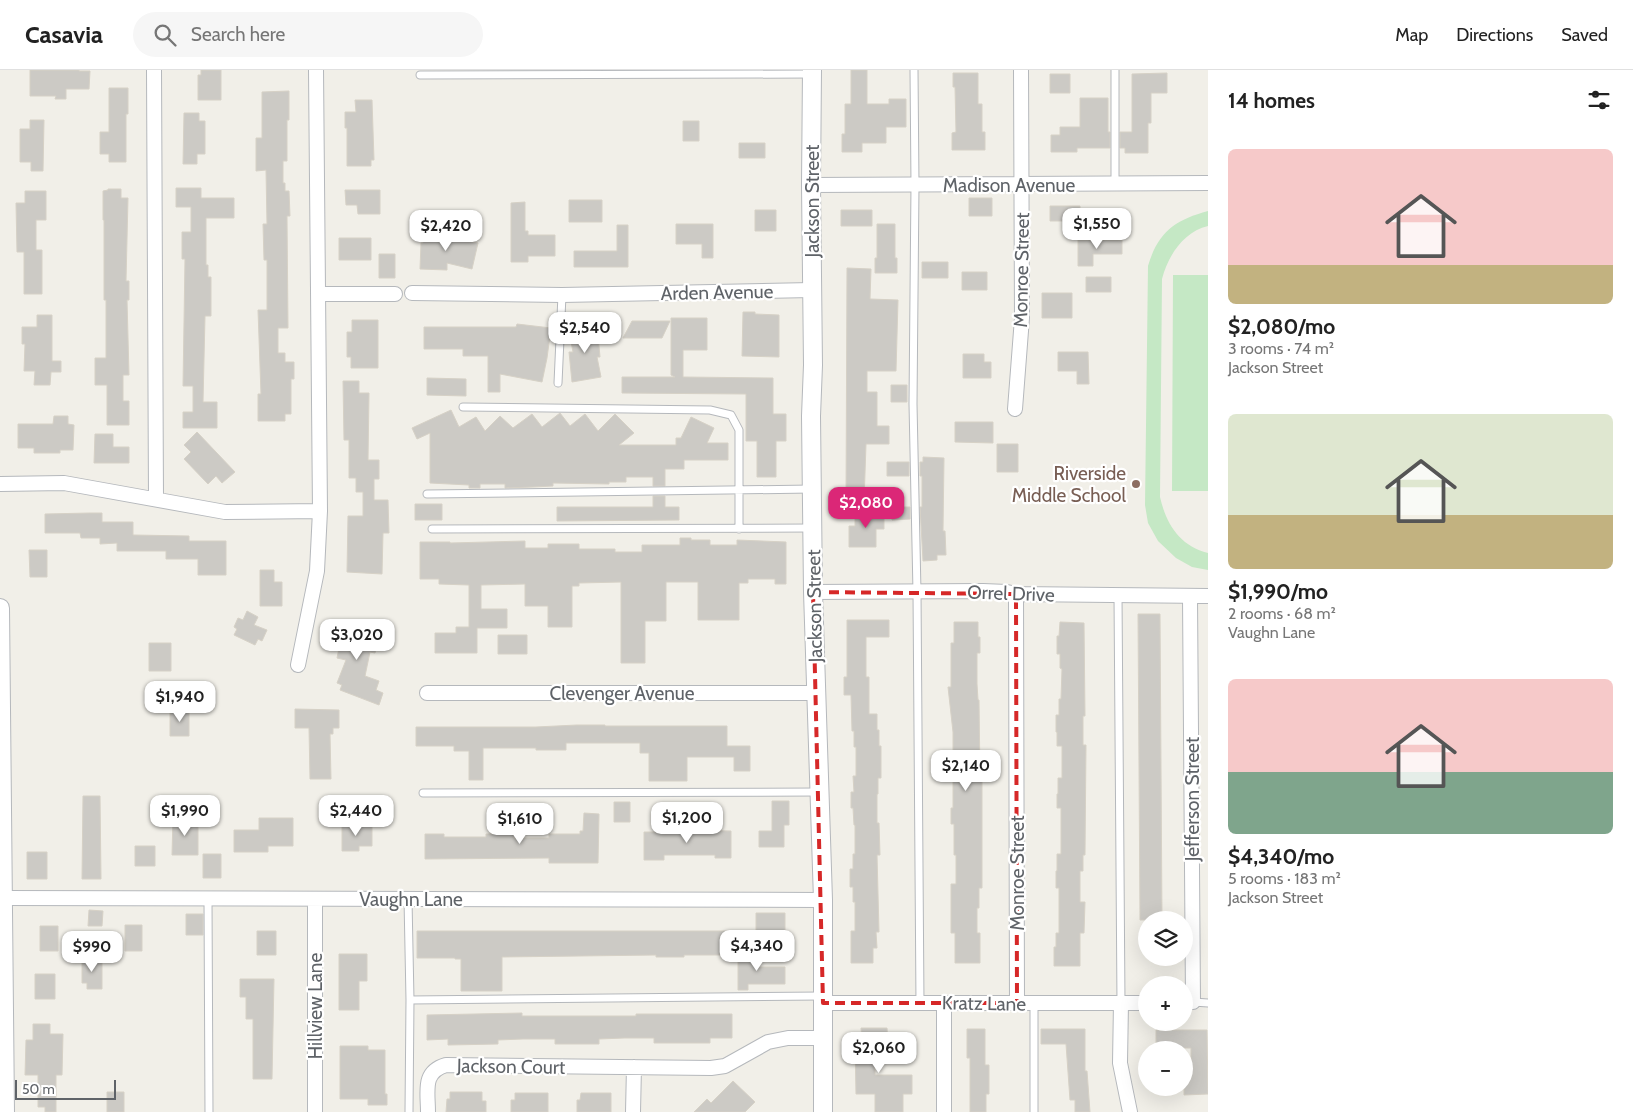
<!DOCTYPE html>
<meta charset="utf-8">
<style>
body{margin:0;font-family:Cabin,sans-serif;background:#f6f6f6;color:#222;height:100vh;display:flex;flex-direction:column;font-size:19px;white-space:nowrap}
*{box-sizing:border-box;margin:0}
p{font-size:16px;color:#767676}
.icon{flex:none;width:28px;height:28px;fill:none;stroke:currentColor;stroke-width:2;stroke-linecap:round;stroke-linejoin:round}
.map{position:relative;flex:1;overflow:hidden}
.panel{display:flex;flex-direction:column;background:#fff;width:425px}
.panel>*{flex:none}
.fabs{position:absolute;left:1138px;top:841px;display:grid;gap:10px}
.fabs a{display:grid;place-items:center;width:55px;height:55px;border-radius:50%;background:#fff;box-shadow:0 5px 20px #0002;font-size:25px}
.scale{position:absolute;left:15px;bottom:12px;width:101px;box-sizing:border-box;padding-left:5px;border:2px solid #5f6368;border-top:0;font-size:14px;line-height:18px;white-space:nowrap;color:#5f6368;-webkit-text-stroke:4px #fff;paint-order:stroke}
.price{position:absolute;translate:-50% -42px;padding:0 11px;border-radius:10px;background:#fff;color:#222;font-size:16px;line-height:32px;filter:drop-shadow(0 1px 2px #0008)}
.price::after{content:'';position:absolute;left:50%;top:30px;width:15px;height:11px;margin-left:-8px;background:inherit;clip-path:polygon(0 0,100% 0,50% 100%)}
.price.on{background:#db2777;color:#fff}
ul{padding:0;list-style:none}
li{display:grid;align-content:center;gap:10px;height:265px;padding:0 20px}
li span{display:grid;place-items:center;height:155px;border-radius:8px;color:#555}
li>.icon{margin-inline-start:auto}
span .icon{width:90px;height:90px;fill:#fffc;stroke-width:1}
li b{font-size:21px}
h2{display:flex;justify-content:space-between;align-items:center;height:60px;padding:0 20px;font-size:21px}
header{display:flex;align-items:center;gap:30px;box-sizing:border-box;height:70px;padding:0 25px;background:#fff;border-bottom:1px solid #e0e0e0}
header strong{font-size:24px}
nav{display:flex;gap:28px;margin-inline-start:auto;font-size:18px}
.search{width:350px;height:45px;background:#f6f6f6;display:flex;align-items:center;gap:12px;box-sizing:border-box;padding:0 18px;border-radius:28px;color:#767676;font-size:19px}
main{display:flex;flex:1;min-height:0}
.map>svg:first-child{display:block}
.green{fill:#c5e8c5}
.building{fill:#cccac5;stroke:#d6d1c6}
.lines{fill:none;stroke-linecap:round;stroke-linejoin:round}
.service-casing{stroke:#b5b8bc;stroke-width:9}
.minor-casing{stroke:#b5b8bc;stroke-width:16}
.tertiary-casing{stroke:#b5b8bc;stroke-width:20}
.service{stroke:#fff;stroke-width:7}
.minor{stroke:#fff;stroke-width:14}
.tertiary{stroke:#fff;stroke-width:18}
.marked{fill:none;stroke:#d62828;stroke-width:4;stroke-dasharray:10 6;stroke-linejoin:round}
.education-dot{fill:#8d6e63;stroke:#fff;stroke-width:2}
.labels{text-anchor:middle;stroke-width:4.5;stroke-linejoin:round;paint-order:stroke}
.street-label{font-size:19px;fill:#5f6368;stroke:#fff}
.education-label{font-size:19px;fill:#785e54;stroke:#fff;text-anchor:end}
</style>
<header>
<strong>Casavia</strong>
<div class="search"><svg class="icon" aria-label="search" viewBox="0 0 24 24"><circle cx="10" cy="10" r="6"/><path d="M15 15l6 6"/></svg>Search here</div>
<nav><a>Map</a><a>Directions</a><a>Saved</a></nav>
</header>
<main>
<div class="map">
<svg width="1208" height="1042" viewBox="0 0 1208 1042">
<rect width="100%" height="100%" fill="#f1efe8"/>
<path class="green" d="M1208,141V156C1183,162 1168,186 1162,209L1160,427C1166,454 1180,476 1208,483V500L1192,497L1176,488L1158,471L1148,453L1145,435L1148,196C1158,162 1175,150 1208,141Z
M1173,205H1208V421H1172Z"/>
<path class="building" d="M30,0H79V1H90L89,19H66V29H55L56,26H30Z
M201,0H221V30H198V5H201Z
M851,0H867V34H889V29H906V57H886V73H862V82H842V64H845V34H851Z
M953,3H978V34H982V62H985V80H952V63L956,62L955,17H953Z
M1167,3V23H1151V53H1148V83H1125V78H1120V62H1132V4Z
M1050,4H1070V23H1050Z
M109,18H128V44H126V92H109V84H100V62H109Z
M289,21V50H287V91H283V113H285V121H289L290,146H287L288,258H278V283H285V292H294V309H291V344H285V351H258V324H261L258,240H267V190H264L263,154H267L266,100L256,101V68H262V22Z
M1080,28H1108V62H1110V78H1077V82H1051V65H1060V57H1080Z
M355,30H372L374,90H371V96H347V58H345V42H356Z
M184,43H199V51H205V84H197V94H183Z
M30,50H44L43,101H31V92H20V59H30Z
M683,51H699V71H683Z
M739,73H765V88H739Z
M176,118H201V128H234V148H206V195H208V207H211V246H205L203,332H217V358H183V342H193V316H183L185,189H182V162H191V137H176Z
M108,119H121V128H128L126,211H129V230H127L129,305H123V331H129V355H107V315H95V288H106V230H104V150H103V121L108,120Z
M345,120H380V144H358L357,135H346Z
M25,121H46V150H36V180H42V224H24V182H17L16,133H25Z
M969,128H992V146H969Z
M569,130H602V152H569Z
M525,132V161H528V165H555V186H528V192H511V133Z
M1050,136H1080V162L1066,163V151H1050Z
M755,140H776V161H755Z
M841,140H872V156H841Z
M676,154H713V188H702V174H676Z
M877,154H895V188H897V203H875V188H877Z
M617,155H628V197H574V181H617Z
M423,163H451V168L478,173L472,199L447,193V200L420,199L421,173H423Z
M339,168H371V190H339Z
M1078,170H1122V184H1093V196H1078Z
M379,184H395V208H379Z
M922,192H948V208H922Z
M847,198L871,199L870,229L898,230L896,301H867V322H877V356H889V374H866L864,432H846Z
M962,202H987V220H962Z
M1086,207H1111V222H1086Z
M1042,223H1072V248H1042Z
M743,242H755V244L779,245V287L742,286Z
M37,245H52V291H61V302H51L50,315H34L35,301H24L25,274H22V257H37Z
M671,248H707V280H683V307L773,308V344H786V371H776V407H757V371H746V324L622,323V307H675L671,305Z
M352,250H378V298H351V287H347V262H352Z
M632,251H670L662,268H623Z
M517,254L551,258L547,288L542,312L500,304V322H488V286H463V279H424V257H516Z
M597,255L600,287H597L601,307L572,312L569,282H573L569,261Z
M1058,282H1088L1089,314H1077V301H1058Z
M963,284H984V292H991V308H963Z
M427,308L466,309V326L427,325Z
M343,311H359V323H369L368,390H379V409H374V430H388L389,463H383L382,504L347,502L348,446H363V422H356V408H349V370H344Z
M891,315H907V332H891Z
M451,340L459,357L476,347L485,361L500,346L513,358L532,344L542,357L560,343L570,356L585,344L598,361L615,344L634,363L619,375H676V368H681L691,347L714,358L707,373H728V390H684V399H665V416H653V407H626V412H609V414L553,413V416L533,417L505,418V414H480V418H469V415L430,413V363L417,369L412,358Z
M54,346H68V354L74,355L73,380H60V383H34V378H18V354H53Z
M955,352H993V373L955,372Z
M197,362L235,402L222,413L216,406L208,414L184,389L191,382L184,375Z
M95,364H113V377H129V393H94Z
M997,374H1018V402H997Z
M923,387L944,388L943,461H945L946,485H937V490L923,491L920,437H922V406H920V392H923Z
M887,392H909V406H887Z
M653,426H665V437H679V450L557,451V437H653Z
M415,434H442V450H415Z
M892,437H910V449L892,450Z
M855,441H884V459H876V477H849V456H855Z
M90,443H102V452H133V465L189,466V471H226V505H198V489H166V481H117V473L100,474V468H81L80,463H45V444Z
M680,468H691V470H710V475H737V470L786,472V514H775V509H748V513H739V550H698V512H666V551H645V593H621V512L579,513V516H572V557H548V536H525V514L481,515V539H507V558H477V583H435V563H456V557H469V515L439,514V509H420V472H450V473L525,471V478H548V474H579V479H615V482H642V475H680Z
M29,480H47V507H30Z
M260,500H274V512H282V536H260Z
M247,541L258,547L254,555L267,560L262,571L258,569L255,575L234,565L237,559L234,557L238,548L243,550Z
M1138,544H1160L1162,850H1140Z
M847,550H889V567H866V607H869V644H877V660H879V676H881V708H878V724H877V753H879L880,785H877L879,862H876L877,878H873V893H851V861H855V832H853V817H850V799H853V784H855V755H854L853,738H851V722H854L853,706H856V677H854V661H852L851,625H844V607H847Z
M954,552H978V567H980V583H977V614L978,630H979L980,708H982V818H979V838H977V863H980V893H955V863H951V814H956V785H954V754H951V738H953V662L948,617H951V573H954Z
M1060,552L1084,553L1085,646H1083V675H1086L1085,785H1083V801H1080V832H1085L1084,863H1080V896H1054V877H1056V863H1059V818H1056V801H1057V784H1061V738H1057V724H1058V708H1062V676H1057V662H1056V645H1059V629H1061L1062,599L1060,598V584H1057V566H1059Z
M338,553L380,561L375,583L370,582L365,606L379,611L376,620L383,623L379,635L340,620L342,615L337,613L346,590L337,588L339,578L333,576Z
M498,565H527V584H498Z
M149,573H171V601H149Z
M295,639L339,640V658H333V664H330L331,709H310L309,658H295Z
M170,640H189V666H170Z
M577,655H605V656H727V676H750V701H734V687H687V711H649V683H640V673H566V680H536V678H483V710H469V681H454V676H416V657H536Z
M83,726H100L101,809H82Z
M772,731H789V755H784V777H759V761H772Z
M614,732H630V752H614Z
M584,743L599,744L598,793H549V788L425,789V764H444V767H486V764H493V753H514V768H549V764H580V761H583Z
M173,748H198V785H172Z
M259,748H293V776H268V782H234V760H259Z
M342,754H372V776H359V781H342Z
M673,760L731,761V788H715V785H664V790H644V762H673Z
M135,776H155V796H135Z
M27,782H47V809H27Z
M203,784H221V808H203Z
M89,840L103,841L102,856H88Z
M756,843H785V871L756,872Z
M186,844H203V865H186Z
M125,855H142V881H125Z
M40,856H58V881H40Z
M257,861H276V885H257Z
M417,861H727V885H684V887H656V885L502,887V921H461V889H455V888H417Z
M738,883H757V897H785V914H748V920H738Z
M339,884H367V911H359V940H339Z
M82,889H102V919H87V913H82Z
M35,904H55V929H35Z
M240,909H274L272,1009H253V949H246V927H240Z
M522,943V946H636V944H732V968H710V973H654V968H624L599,969V974H555V969H523L498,970V974L448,975V969L427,970V945Z
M33,954H50V964H63L62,1005H56V1042H45V1037H38V1005H25L26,970H33Z
M861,958H887L888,976L874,977L875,1005H912V1024H903V1042H875V1024H856L855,974H862Z
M967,959H985V995H989V1024H986V1042H970V988H967Z
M1041,959H1085V1001H1087L1090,1042H1075V1030H1070L1066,974H1041Z
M1156,960H1207L1208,1024L1184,1025V1008H1191V978H1156Z
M340,976H368V980H385V1024H387V1035H368V1029H340Z
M733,1011L755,1032L745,1042H694L707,1029L711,1033Z
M107,1022H124V1042H107Z
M450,1022H482V1031H486V1042H446L447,1029H450Z
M515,1023H548V1042H511V1030H515Z
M581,1023H611V1042H577V1030H580Z"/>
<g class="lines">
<g class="service-casing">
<path id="service" d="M914,0L915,115L913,334L917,522L920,933
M420,5L812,4
M1115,114V0
M558,313L562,225
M463,337L710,340L731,345L739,360V459
M427,424L812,419
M432,459L812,458
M1118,525L1121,933
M423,723L820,722
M208,829L209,1042
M408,829L410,930L409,1042
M410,930L822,926
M1193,932L1208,933
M1034,1042V934"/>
</g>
<g class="minor-casing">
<path id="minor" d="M154,0L156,429
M811,115L1208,113
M412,223L562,225L812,220
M319,224H395
M1015,339L1022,248L1021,0
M0,414L64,413L225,442L320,441
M813,522L983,521L1007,522L1016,524L1208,526
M1016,524L1017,933
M298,595L317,501L320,441L316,0
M427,623H817
M0,828L823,830
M315,829V1042
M1184,932H1193L1190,527
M823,933H1146
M944,933V1042
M1121,933L1120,993L1130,1042
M428,1042C428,1021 422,1002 446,995L711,998L725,996L768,972L788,968H823
M633,1042L634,997"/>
</g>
<g class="tertiary-casing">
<path id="tertiary" d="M812,0L811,115L813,295L811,346L813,522L823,830V1042
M0,538L5,1042"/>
</g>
<use href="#service" class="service"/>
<use href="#minor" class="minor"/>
<use href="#tertiary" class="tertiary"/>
</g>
<path class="marked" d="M813,522L1016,524L1017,933H823Z"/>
<circle class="education-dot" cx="1136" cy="414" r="5"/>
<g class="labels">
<g class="street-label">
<text x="1009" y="122">Madison Avenue</text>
<text transform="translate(812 131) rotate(-90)" y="7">Jackson Street</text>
<text transform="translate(1021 200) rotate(-89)" y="7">Monroe Street</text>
<text transform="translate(717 222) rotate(-1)" y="7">Arden Avenue</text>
<text transform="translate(1011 523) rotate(2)" y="7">Orrel Drive</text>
<text transform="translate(814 536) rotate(-91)" y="7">Jackson Street</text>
<text x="622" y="630">Clevenger Avenue</text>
<text transform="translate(1192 729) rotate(-90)" y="7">Jefferson Street</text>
<text transform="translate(1017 803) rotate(-90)" y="7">Monroe Street</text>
<text x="411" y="836">Vaughn Lane</text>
<text transform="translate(984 933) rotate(1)" y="7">Kratz Lane</text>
<text transform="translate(315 936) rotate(-90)" y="7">Hillview Lane</text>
<text transform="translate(511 996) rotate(1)" y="7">Jackson Court</text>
</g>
<g class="education-label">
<text x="1126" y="410">Riverside<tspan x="1126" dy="22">Middle School</tspan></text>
</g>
</g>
</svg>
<div class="fabs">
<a><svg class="icon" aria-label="layers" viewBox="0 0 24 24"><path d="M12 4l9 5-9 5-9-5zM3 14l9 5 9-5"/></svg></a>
<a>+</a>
<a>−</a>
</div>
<div class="scale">50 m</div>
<b class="price" style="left:1097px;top:180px">$1,550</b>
<b class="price" style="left:446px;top:182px">$2,420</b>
<b class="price" style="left:585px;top:284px">$2,540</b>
<b class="price on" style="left:866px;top:459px">$2,080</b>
<b class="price" style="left:357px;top:591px">$3,020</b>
<b class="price" style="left:180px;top:653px">$1,940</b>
<b class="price" style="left:966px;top:722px">$2,140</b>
<b class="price" style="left:185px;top:767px">$1,990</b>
<b class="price" style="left:356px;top:767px">$2,440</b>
<b class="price" style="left:687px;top:774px">$1,200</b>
<b class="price" style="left:520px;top:775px">$1,610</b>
<b class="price" style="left:757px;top:902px">$4,340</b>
<b class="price" style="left:92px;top:903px">$990</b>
<b class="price" style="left:879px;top:1004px">$2,060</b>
</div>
<section class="panel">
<h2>14 homes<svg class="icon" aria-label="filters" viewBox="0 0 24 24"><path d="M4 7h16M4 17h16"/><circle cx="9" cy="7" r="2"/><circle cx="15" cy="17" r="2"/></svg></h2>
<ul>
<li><span style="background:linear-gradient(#f6c9c9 75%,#c2b280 0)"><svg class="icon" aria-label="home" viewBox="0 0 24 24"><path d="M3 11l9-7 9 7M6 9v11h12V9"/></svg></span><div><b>$2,080/mo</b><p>3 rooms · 74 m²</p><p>Jackson Street</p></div></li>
<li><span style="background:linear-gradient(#dfe7d0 65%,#c2b280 0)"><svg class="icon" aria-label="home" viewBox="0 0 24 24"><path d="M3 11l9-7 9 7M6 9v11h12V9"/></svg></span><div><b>$1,990/mo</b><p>2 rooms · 68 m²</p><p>Vaughn Lane</p></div></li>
<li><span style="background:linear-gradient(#f6c9c9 60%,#7fa58c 0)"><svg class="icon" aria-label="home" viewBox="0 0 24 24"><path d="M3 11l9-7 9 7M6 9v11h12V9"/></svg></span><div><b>$4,340/mo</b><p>5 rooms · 183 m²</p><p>Jackson Street</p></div></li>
</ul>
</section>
</main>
